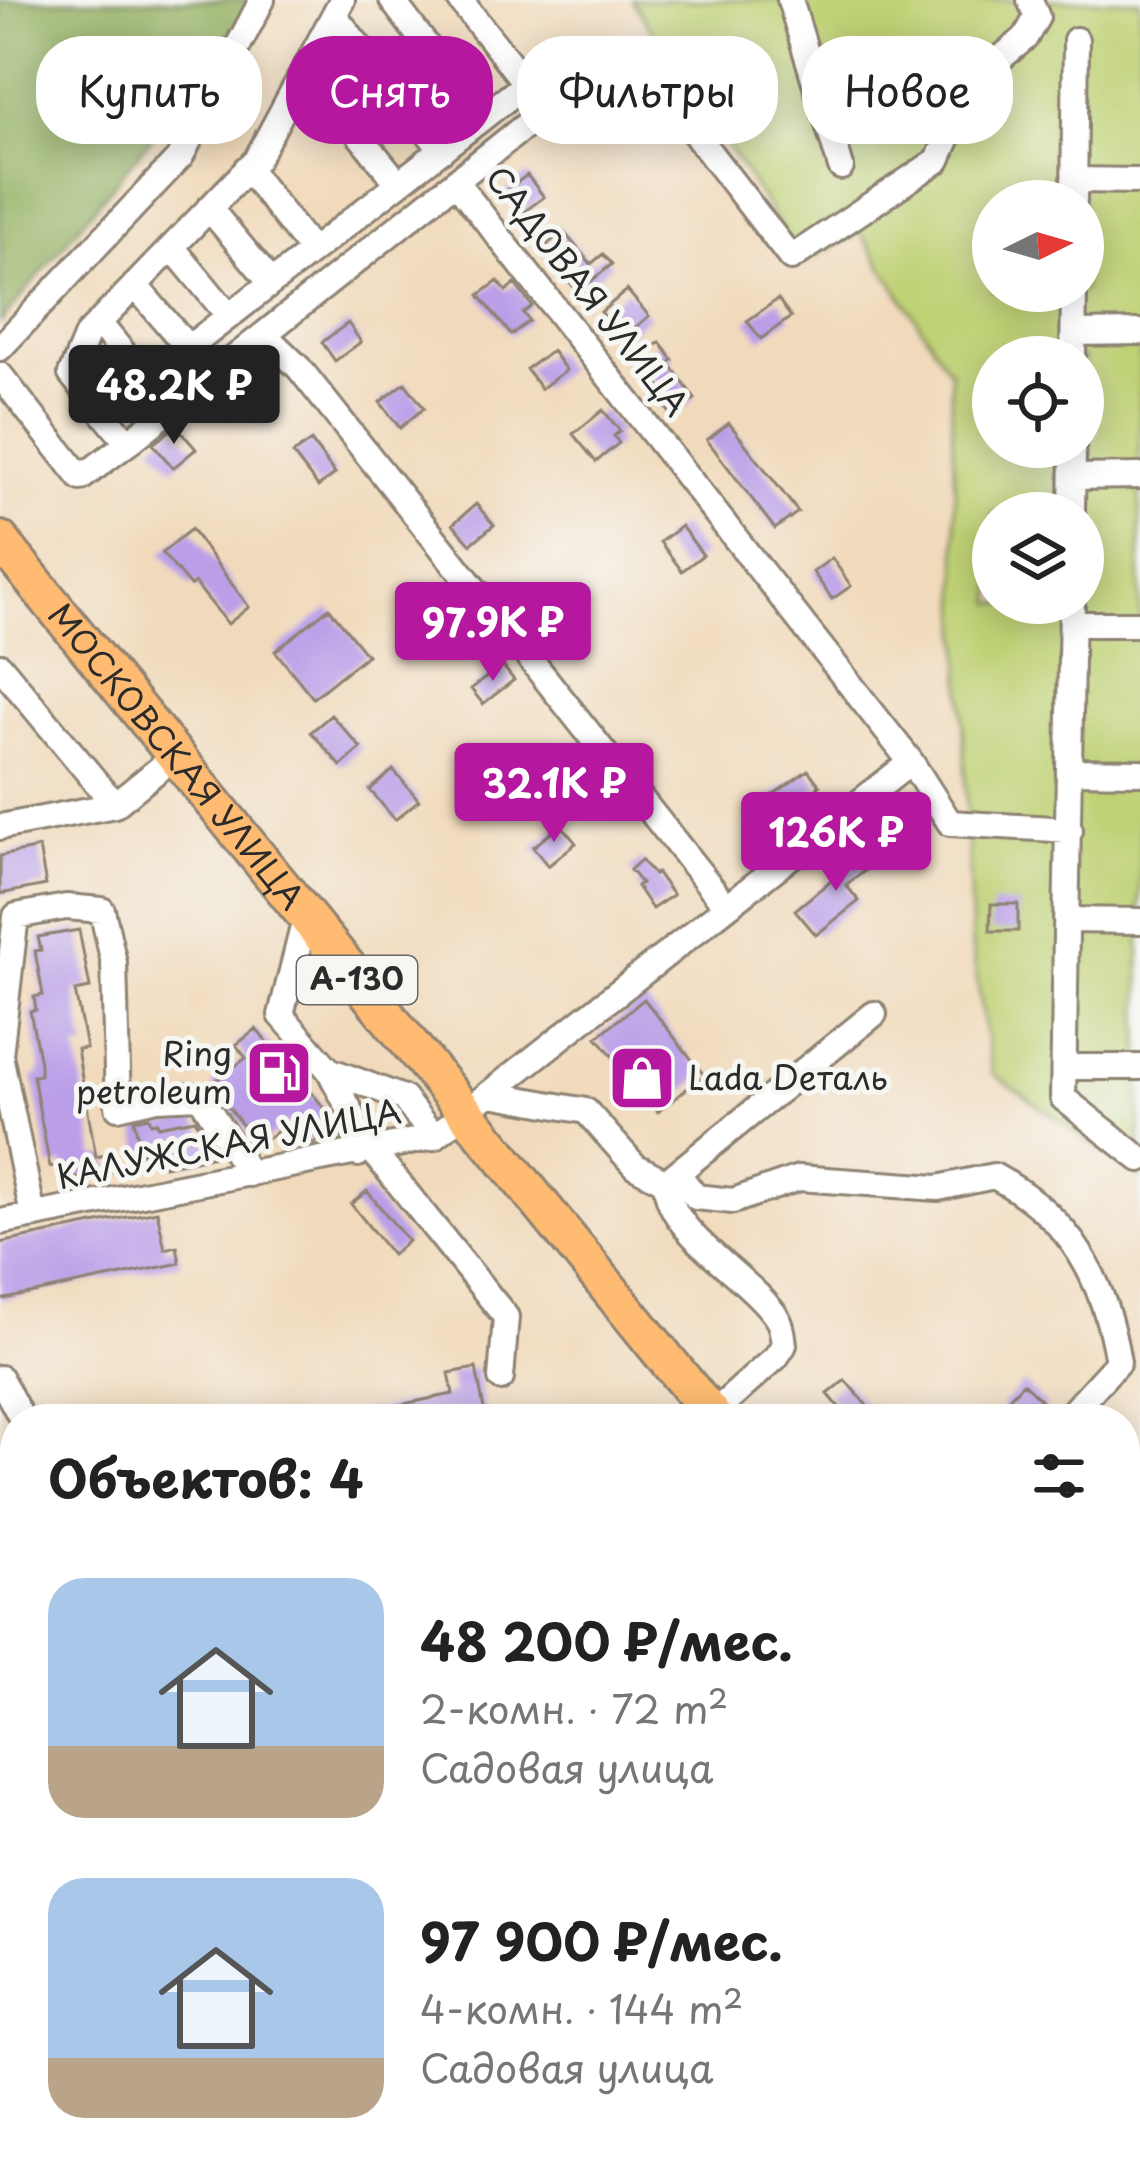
<!DOCTYPE html>
<html lang="ru">
<meta charset="utf-8">
<style>
body{margin:0;font-family:"Playpen Sans",sans-serif;background:#f2f2f2;color:#222;height:100vh;display:flex;flex-direction:column;font-size:45px;white-space:nowrap}
*{box-sizing:border-box;margin:0}
p{font-size:39px;color:#767676}
.icon{flex:none;width:66px;height:66px;fill:none;stroke:currentColor;stroke-width:2;stroke-linecap:round;stroke-linejoin:round}
.map{position:relative;flex:1;overflow:hidden}
.drawer{position:absolute;left:0px;top:1404px;width:1140px;height:768px;display:flex;flex-direction:column;background:#fff;border-radius:48px 48px 0 0;box-shadow:0 6px 30px #0003}
.drawer>*{flex:none}
.hud{position:absolute;left:36px;top:36px;width:1068px;height:108px;display:flex;gap:24px}
.needle{width:78px;rotate:85deg}
.tools{position:absolute;left:972px;top:180px;display:grid;gap:24px}
.tools a{display:grid;place-items:center;width:132px;height:132px;border-radius:50%;background:#fff;box-shadow:0 6px 30px #0003;font-size:60px}
.price{position:absolute;translate:-50% -102px;padding:0 27px;border-radius:12px;background:#b5179e;color:#fff;font-size:39px;line-height:78px;filter:drop-shadow(0 3px 6px #0008)}
.price::after{content:'';position:absolute;left:50%;top:72px;width:36px;height:27px;margin-left:-18px;background:inherit;clip-path:polygon(0 0,100% 0,50% 100%)}
.price.selected{background:#222;color:#fff}
ul{padding:0;list-style:none}
li{display:flex;align-items:center;gap:36px;height:300px;padding:0 48px}
li span{display:grid;place-items:center;flex:none;width:336px;height:240px;border-radius:36px;color:#555}
li>.icon{margin-inline-start:auto}
span .icon{width:144px;height:144px;fill:#fffc;stroke-width:1}
li b{font-size:51px}
h2{display:flex;justify-content:space-between;align-items:center;height:144px;padding:0 48px;font-size:51px}
.pill{padding:0 42px;border-radius:48px;background:#fff;box-shadow:0 6px 30px #0003;font-size:42px;line-height:108px}
.pill.selected{background:#b5179e;color:#fff}
.map>svg:first-child{display:block}
.green{fill:#bfd174;stroke:#757e50;stroke-width:3;fill-rule:evenodd}
.forest{fill:#97b366;stroke:#616f48;stroke-width:3}
.building{fill:#ba9fe8}
.lines{fill:none;stroke-linecap:round;stroke-linejoin:round}
.minor-casing{stroke:#8e8273;stroke-width:30}
.highway-casing{stroke:#8e8273;stroke-width:42}
.minor{stroke:#fff;stroke-width:24}
.highway{stroke:#febb71;stroke-width:36}
.labels{text-anchor:middle;stroke-width:10;stroke-linejoin:round;paint-order:stroke}
.shield{fill:#f6f6f2;stroke:#686867;stroke-width:3}
.shield-label{font-size:30px;font-weight:bold;fill:#2b2b2b}
.street-label{font-size:33px;fill:#2b2b2b;stroke:#f6f6f2}
.poi-label{font-size:33px;fill:#2b2b2b;stroke:#f6f6f2;text-anchor:end}
</style>
<div class="map">
<svg width="1140" height="2172" viewBox="0 0 1140 2172">
<rect width="100%" height="100%" fill="#f6f6f2"/>
<filter id="ink" filterUnits="userSpaceOnUse"><feTurbulence type="fractalNoise" baseFrequency=".00833" numOctaves="2"/><feDisplacementMap in="SourceGraphic" scale="24" xChannelSelector="R" yChannelSelector="G"/><feConvolveMatrix kernelMatrix="1 2 1 2 8 2 1 2 1" color-interpolation-filters="sRGB"/></filter>
<filter id="wash" filterUnits="userSpaceOnUse"><feTurbulence type="fractalNoise" baseFrequency=".004" numOctaves="4" result="noise"/><feDisplacementMap in="SourceGraphic" scale="48" xChannelSelector="R" yChannelSelector="G"/><feGaussianBlur stdDeviation="2.7" result="paint"/><feColorMatrix in="noise" values="0 0 0 0 0 0 0 0 0 0 0 0 0 0 0 0 0 1.4 0 .05"/><feComposite in="paint" operator="in"/></filter>
<g filter="url(#wash)">
<rect width="100%" height="100%" fill="#f1dabb"/>
<path class="green" d="M632,0H1140V1177L992,1073L972,948L950,372L861,233L803,261ZM993,201H1083V291H993ZM993,357H1083V447H993ZM993,513H1083V603H993Z"/>
<path class="forest" d="M0,0H252L201,77L0,323Z"/>
<g id="blocks">
<path class="building" d="M527,175L544,197L521,214L504,192Z
M563,231L591,264L603,254L612,264L578,292L542,249Z
M498,281L506,291L515,284L532,306L523,313L529,321L511,335L479,295Z
M627,290L649,316L623,338L601,312Z
M778,299L791,317L761,339L747,321Z
M348,323L361,342L335,361L322,342Z
M660,342L673,360L669,363L695,399L672,416L661,401L667,396L639,357Z
M552,351L566,370L541,389L526,369Z
M251,380L274,410L257,423L234,393Z
M405,383L424,408L400,428L380,402Z
M603,410L620,431L614,436L619,443L596,462L573,434Z
M729,423L798,512L775,529L707,440Z
M176,426L196,449L173,468L153,444Z
M311,441L335,474L318,487L293,454Z
M476,504L494,525L471,544L453,524Z
M681,526L703,555L682,571L660,542Z
M191,529L249,607L228,624L195,583L190,586L162,553Z
M832,558L851,586L832,599L813,572Z
M329,608L367,655L313,698L275,651Z
M502,665L514,680L483,704L471,689Z
M331,715L361,748L341,766L311,732Z
M393,770L419,800L395,820L370,790Z
M808,770L820,786L759,829L747,813Z
M561,825L576,843L548,866L533,847Z
M869,844L880,859L846,885L859,901L816,935L795,910L856,860L853,856Z
M39,848L46,885L0,894V856Z
M641,860L654,875L657,873L673,895L652,909L637,886L641,883L630,870Z
M991,904H1018V931H990Z
M79,930L90,988L75,991L86,1048L77,1049L96,1157L106,1155L110,1172L68,1180L65,1164L50,1167L33,1076L40,1075V1063L30,1011L36,1010L34,997L43,995L35,951L41,950L38,937Z
M644,999L704,1075L658,1112L597,1037Z
M256,1029L275,1052L284,1044L308,1071L300,1078L337,1124L314,1144L292,1120L258,1146L211,1084L246,1058L236,1045Z
M149,1117L151,1123L157,1122L158,1126L195,1119L215,1156L164,1166L162,1157L149,1159L148,1151L141,1153L134,1120Z
M367,1191L408,1241L392,1255L351,1204Z
M157,1211L165,1249L177,1246L180,1263L0,1300V1243Z
M476,1368L485,1414L458,1419L456,1412L422,1419H365L364,1412L453,1394L449,1373Z
M845,1380L869,1408L856,1419H849L828,1394Z
M1023,1383L1047,1406L1034,1419H1014L1000,1407Z
M15,2135V2157H57L58,2163L0,2172V2138Z
M305,2157H372L348,2172H282Z
M729,2157H817L818,2172H730Z"/>
</g>
</g>
<g filter="url(#ink)">
<use href="#blocks" fill-opacity="0" stroke="#8e8273" stroke-width="3"/>
<g class="lines">
<g class="minor-casing">
<path id="minor" d="M342,0L256,160L87,335L71,374L104,414L555,61
M392,0L481,118
M460,0L526,84
M790,0L841,167
M334,15L442,150
M305,68L398,183
M247,168L312,251
M1074,180L1140,181
M456,182L911,762
M1074,201L1076,40
M209,208L271,282
M172,247L229,316
M135,285L188,348
M99,323L146,381
M1074,333L1140,332
M265,335L299,368L726,906
M0,348L181,156L262,0
M1073,357L1074,291
M0,375L81,478L128,443
M104,414L128,443L590,74L628,53L638,60L791,258L938,160L973,81L1025,38L1037,17L1030,0
M1073,477L1140,476
M1072,513L1073,447
M1072,603L1063,1098L1140,1159
M1072,624H1140
M0,666L115,805
M1071,771L1140,772
M0,827L115,805L175,756
M306,915L281,1015L329,1070L403,1098L434,1137
M1066,920L1140,921
M1064,1067H1140
M329,1070L353,1116L358,1154
M491,1094L586,1111L635,1166L666,1182L874,1014
M372,1150L506,1317L501,1378
M677,1173L696,1197L733,1201L799,1178L938,1188L994,1176C1071,1217 1104,1278 1118,1362L1066,1419
M666,1182C667,1234 750,1276 777,1318C782,1325 783,1336 784,1345L776,1357L715,1412
M33,1215L0,1055L16,916L66,907L102,910L114,963L118,1107L157,1098L200,1096L249,1174
M0,1222L434,1137L911,762L950,823L1070,830
M0,1378L22,1419
M0,1520L15,1517
M0,1574L15,1576
M0,1711L15,1715
M0,1832L15,1833
M0,1967H15
M1125,2009L1140,1997
M0,2118L15,2114
M481,2157L490,2172
M176,2172L206,2157
M395,2172L419,2157
M917,2172L938,2157
M1033,2172L1052,2157"/>
</g>
<g class="highway-casing">
<g id="highway">
<path id="s1" d="M0,540L715,1419"/>
<path d="M1125,1927L1140,1946"/>
</g>
</g>
<use href="#minor" class="minor"/>
<use href="#highway" class="highway"/>
</g>
</g>
<defs>
<g id="fuel-square" transform="scale(3.45)"><rect x="-9" y="-9" width="18" height="18" rx="4" fill="#b5179e" stroke="#f6f6f2"/><path d="M-5.5-6h7V0h2V4h1.3V-2.5L3-4.5l.8-.8L6-3V5H2.5V1h-1V6h-7ZM-4.2-4.7v3.2H.2V-4.7Z" fill="#fff"/></g>
<g id="shop-square" transform="scale(3.45)"><rect x="-9" y="-9" width="18" height="18" rx="4" fill="#b5179e" stroke="#f6f6f2"/><path d="M-5-2.5h2.3a2.7 3.5 0 0 1 5.4 0H5L5.5 6h-11ZM-1.5-2.5h3a1.5 2.3 0 0 0-3 0Z" fill="#fff"/></g>
</defs>
<g fill-rule="evenodd">
<use href="#fuel-square" x="279" y="1073"/>
<use href="#shop-square" x="642" y="1078"/>
</g>
<g class="labels">
<rect class="shield" x="297" y="956" width="120" height="48" rx="9"/>
<g class="shield-label">
<text x="357" y="990">А-130</text>
</g>
<g class="street-label">
<text transform="translate(587 291) rotate(52)" y="12">САДОВАЯ УЛИЦА</text>
<text dy="12" stroke="none"><textPath href="#s1" startOffset="279">МОСКОВСКАЯ УЛИЦА</textPath></text>
<text transform="translate(229 1144) rotate(-11)" y="12">КАЛУЖСКАЯ УЛИЦА</text>
</g>
<g class="poi-label">
<text x="232" y="1066">Ring<tspan x="232" dy="38">petroleum</tspan></text>
<text x="688" y="1090" text-anchor="start">Lada Dеталь</text>
</g>
</g>
</svg>
<div class="tools">
<a><svg class="needle" viewBox="-14 -14 28 28"><path d="M0-13l5 13h-10z" fill="#e53935"/><path d="M0 13l5-13h-10z" fill="#767676"/></svg></a>
<a><svg class="icon" aria-label="locate" viewBox="0 0 24 24"><circle cx="12" cy="12" r="6"/><path d="M12 2v4M12 18v4M2 12h4M18 12h4"/></svg></a>
<a><svg class="icon" aria-label="layers" viewBox="0 0 24 24"><path d="M12 4l9 5-9 5-9-5zM3 14l9 5 9-5"/></svg></a>
</div>
<b class="price selected" style="left:174px;top:447px">48.2K ₽</b>
<b class="price" style="left:493px;top:684px">97.9K ₽</b>
<b class="price" style="left:554px;top:845px">32.1K ₽</b>
<b class="price" style="left:836px;top:894px">126K ₽</b>
<div class="hud">
<a class="pill">Купить</a>
<a class="pill selected">Снять</a>
<a class="pill">Фильтры</a>
<a class="pill">Новое</a>
</div>
<section class="drawer">
<h2>Объектов: 4<svg class="icon" aria-label="filters" viewBox="0 0 24 24"><path d="M4 7h16M4 17h16"/><circle cx="9" cy="7" r="2"/><circle cx="15" cy="17" r="2"/></svg></h2>
<ul>
<li><span style="background:linear-gradient(#a9c7e8 70%,#b9a48a 0)"><svg class="icon" aria-label="home" viewBox="0 0 24 24"><path d="M3 11l9-7 9 7M6 9v11h12V9"/></svg></span><div><b>48 200 ₽/мес.</b><p>2-комн. · 72 m²</p><p>Садовая улица</p></div></li>
<li><span style="background:linear-gradient(#a9c7e8 75%,#b9a48a 0)"><svg class="icon" aria-label="home" viewBox="0 0 24 24"><path d="M3 11l9-7 9 7M6 9v11h12V9"/></svg></span><div><b>97 900 ₽/мес.</b><p>4-комн. · 144 m²</p><p>Садовая улица</p></div></li>
</ul>
</section>
</div>
